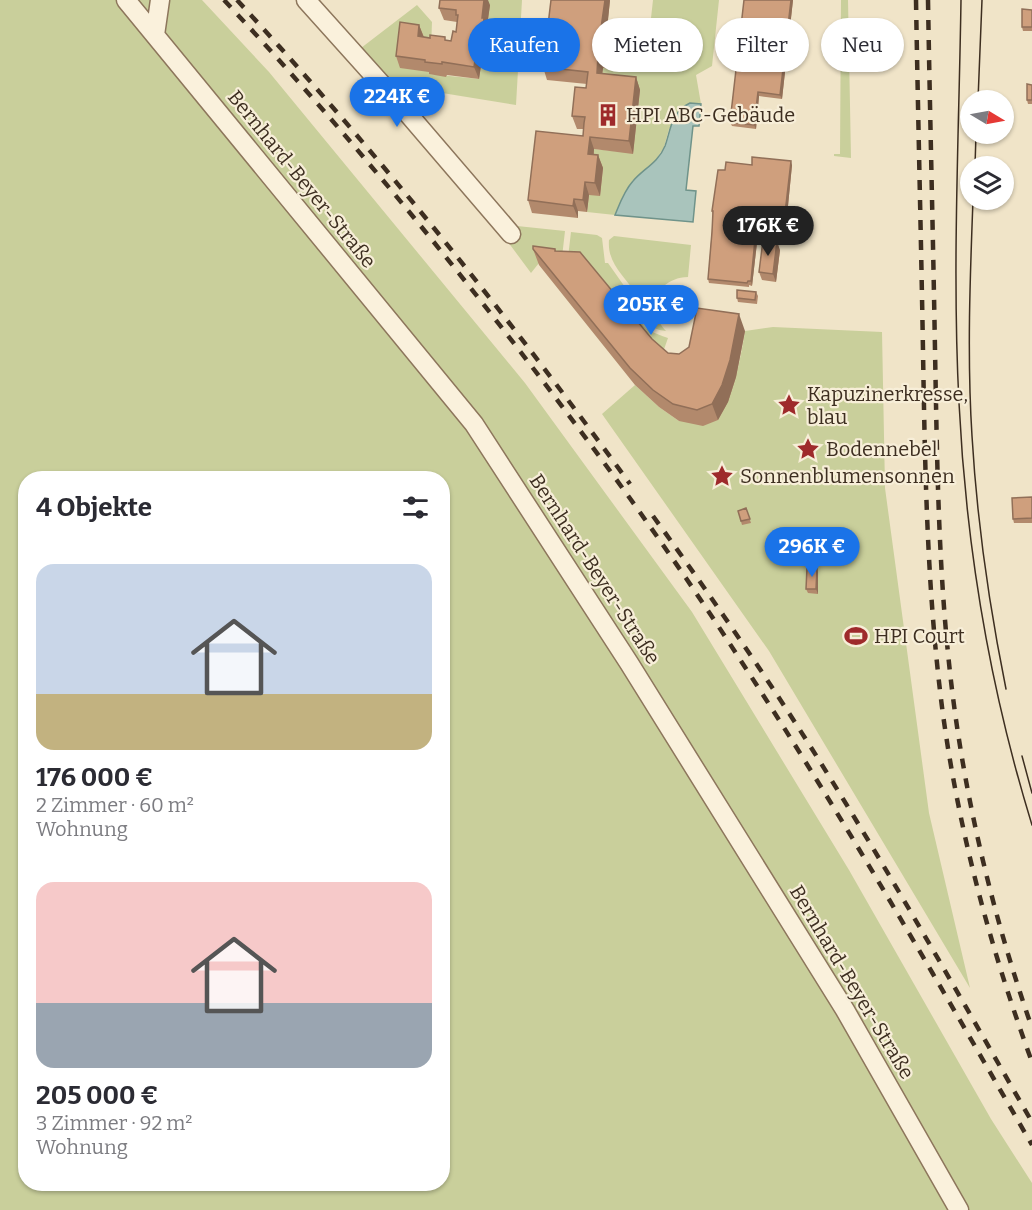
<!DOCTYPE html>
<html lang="de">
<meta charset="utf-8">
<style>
body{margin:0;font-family:Bitter,serif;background:#f2f2f3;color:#2b2b33;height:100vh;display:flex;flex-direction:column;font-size:22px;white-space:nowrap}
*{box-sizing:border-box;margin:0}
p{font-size:20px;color:#7c7c81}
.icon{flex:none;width:33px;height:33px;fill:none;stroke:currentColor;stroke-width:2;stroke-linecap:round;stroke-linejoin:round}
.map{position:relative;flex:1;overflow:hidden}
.side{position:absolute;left:18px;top:471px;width:432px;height:720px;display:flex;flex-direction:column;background:#fff;border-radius:24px;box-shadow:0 2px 4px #0004}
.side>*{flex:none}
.top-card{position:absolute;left:468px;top:18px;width:474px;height:54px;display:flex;gap:12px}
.needle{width:39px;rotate:100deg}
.buttons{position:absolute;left:960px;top:90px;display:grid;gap:12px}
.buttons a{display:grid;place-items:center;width:54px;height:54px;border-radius:50%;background:#fff;box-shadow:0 2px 4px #0004;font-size:30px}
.price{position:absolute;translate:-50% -51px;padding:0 14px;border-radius:21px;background:#1a73e8;color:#fff;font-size:20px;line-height:39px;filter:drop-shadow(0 2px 3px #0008)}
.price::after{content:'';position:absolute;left:50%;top:36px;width:18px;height:14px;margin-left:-9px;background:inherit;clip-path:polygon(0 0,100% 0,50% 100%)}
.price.active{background:#222;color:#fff}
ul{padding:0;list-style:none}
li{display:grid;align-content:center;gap:12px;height:318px;padding:0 18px}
li span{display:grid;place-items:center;height:186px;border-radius:18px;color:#555}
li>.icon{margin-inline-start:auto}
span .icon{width:108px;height:108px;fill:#fffc;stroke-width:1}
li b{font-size:26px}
h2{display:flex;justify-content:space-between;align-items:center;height:72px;padding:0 18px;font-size:26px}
.pill{padding:0 21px;border-radius:27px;background:#fff;box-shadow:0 2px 4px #0004;font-size:21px;line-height:54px}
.pill.active{background:#1a73e8;color:#fff}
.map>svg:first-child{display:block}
.green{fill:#c9cf9b;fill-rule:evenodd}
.water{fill:#a9c4bc;stroke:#6f938a;stroke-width:1.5}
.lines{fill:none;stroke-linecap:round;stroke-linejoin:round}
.minor-casing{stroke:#8d765c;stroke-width:21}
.minor{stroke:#faf1dc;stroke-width:18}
.tram{stroke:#3d2e20;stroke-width:1.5}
.rail{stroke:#3d2e20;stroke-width:4.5;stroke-dasharray:10 10;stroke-linecap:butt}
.wall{fill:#b2896c}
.shaded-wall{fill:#916f58}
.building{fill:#cf9f7d;stroke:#916f58;stroke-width:1.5}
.labels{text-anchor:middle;stroke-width:4.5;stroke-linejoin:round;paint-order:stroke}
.poi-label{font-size:20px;fill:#3d2e20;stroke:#f7eed8;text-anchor:start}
.street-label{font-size:20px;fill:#3d2e20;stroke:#f7eed8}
</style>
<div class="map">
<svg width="1032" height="1210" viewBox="0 0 1032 1210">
<rect width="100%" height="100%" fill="#f0e4c8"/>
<path class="green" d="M0,0H202L269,72L525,383L692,612L849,870L991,1119L1032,1183V1210H0ZM26,478H442V1184H26Z
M456,0H522L516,105L393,85L361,48L417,5L432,22L430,74L479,79L484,46H486L488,31Z
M653,0H719L712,66L696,75L701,104L690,103L669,129L664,147L654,163L633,180L623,196L615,215L587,212L589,194L600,195L603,168L592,167L594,149L633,153L640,90L601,86L603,68L612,69V67L615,42L606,40L608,22L650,27Z
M841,0H848L851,158L834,156V154H840Z
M517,226L565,231L561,266L539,263L531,273L508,242L515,237Z
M571,232L597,235L602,238L605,263H608L627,290L624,292L630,300L633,299C642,326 639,328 668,338L662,355L567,266Z
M614,236L691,245L688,277C657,278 644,308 666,331C659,330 654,329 649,324C640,315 643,303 636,294C625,276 607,264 609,240Z
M773,327L882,332L885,488L929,813L970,988L769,651L602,414L635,385L659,407L679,421L718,420C734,392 740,362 745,331Z"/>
<path class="water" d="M690,103L701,104L699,126H693L686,190L696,191L693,222L615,215C620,203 624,191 633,181C643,169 658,163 665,146C671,129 671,112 690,103Z"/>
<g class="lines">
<g class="minor-casing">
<path id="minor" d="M126,0L474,424L629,663L845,1010L959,1210
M306,0L403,108L511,234
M155,35L160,0"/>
</g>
<use href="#minor" class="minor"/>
<path class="tram" d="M961,0C959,134 952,269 959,403C966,546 990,689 1032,825
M978,100L982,0
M975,166L976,134
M973,200C970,278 967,357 972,436C977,521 989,605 1006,689
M1022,756L1032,793"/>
<path class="rail" d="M224,0C322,105 414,215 502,328C586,436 667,546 741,661C844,818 938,982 1032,1145
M237,0C378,153 508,316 630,484
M916,0C918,117 921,234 923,351C925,470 927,589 942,707C958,829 990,947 1032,1062
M928,0C930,117 933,233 935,350C937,454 938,559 949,663C962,788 991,910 1032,1028
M653,516C708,592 762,670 812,749C889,871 960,997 1032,1122"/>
</g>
<path class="wall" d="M610,0L607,28L615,41L612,67V69L603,68L602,74L636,77L640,90L633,154L594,149V155H598L603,168L600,196L589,195L587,212L578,211V218L532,213L528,200L583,136V129H577L572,116L586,88L587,84L547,80L543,67Z
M744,0H793L782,99L759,96L756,129L732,126L730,122Z
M490,5L487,26L488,31L486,46H484L479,79L447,75L446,77L429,74V72L400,68L396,56L419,25L424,37L451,41L456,32L457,22L444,20L439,8Z
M1032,10V31H1023L1022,27Z
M1032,85V104H1028L1027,100Z
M752,165H792L786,226L759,223L761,228L760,234H758L752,286L749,285V287L709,283L708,279L713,215L712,211L725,170Z
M533,249H555L556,251L652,339L668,353L679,354L745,331L736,377L728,402L718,420L703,426L679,421L659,407L635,385L539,265Z
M780,250L776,282L762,280L759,272Z
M756,292L758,296L757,304L738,302L737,298Z
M1032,497V523H1014L1013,519Z
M746,508L751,523L742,525L738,511Z
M818,572V594L808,593L806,589Z"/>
<path class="shaded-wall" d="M484,0H488L490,5L487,26L488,31L486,46L482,34V18Z
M605,0H610L606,40L601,28Z
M791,0H793L782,99L780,95Z
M419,25L424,38L418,36Z
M611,29L615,41L612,69L608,56Z
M479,33L484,46L479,79L474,67Z
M598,55L603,68L601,86L597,73Z
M636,77L640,90L633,154L629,141Z
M758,92L759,96L756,129L754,125Z
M590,137L594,149L592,167L588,154Z
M598,155L603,168L600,196L595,183Z
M791,161L792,165L786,226L784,222Z
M585,182L589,195L587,212L583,200Z
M574,199L578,211V218L573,206Z
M756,229L758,234L752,286L751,281Z
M777,241L780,250L776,282L773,274Z
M739,314L745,331L736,377L728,402L718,420L712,404Z
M817,568L818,572V594L816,589Z"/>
<path class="building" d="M440,0H484L482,18H484L482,34L479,33L474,67L442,62V64L425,62V60L396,56L400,22L419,25L418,36L430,38V35L445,37V40L451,41L453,31L456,32L458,15H456V10L439,8Z
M551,0H605L601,28L611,29L608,55V56L598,55L597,73L636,77L629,141L590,137L588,154L598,155L595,183L585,182L583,200L574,199L573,206L528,200L536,131L583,136L584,123L585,117L572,116L575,87L586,88L588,72L543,67Z
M744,0H791L780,95L758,92L754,125L730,122Z
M1022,9L1032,10V27H1022Z
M1027,84L1032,85V100H1027Z
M752,157L791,161L784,222L758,219L757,223H759V230L756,229L751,281H748L747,283L708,279L712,232L713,211H712L718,170H725L726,162L752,165Z
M763,240L777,241L773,274L759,272Z
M533,246L555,249V251L580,252L652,339L668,353L679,354L689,347L697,308L739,314L730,360L722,385L712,404L697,410L673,404L653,390L630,368L533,249Z
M737,290L756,292L755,300L737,298Z
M1032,497V518L1013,519L1012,498Z
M746,508L750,519L741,521L738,511Z
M807,568H817L816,589H806Z"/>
<defs>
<g id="building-bare" transform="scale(1.8)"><path d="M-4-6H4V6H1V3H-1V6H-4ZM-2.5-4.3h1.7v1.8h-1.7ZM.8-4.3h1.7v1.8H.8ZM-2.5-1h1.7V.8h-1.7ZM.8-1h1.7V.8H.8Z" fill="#9e2a2b" stroke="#f7eed8" stroke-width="2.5" paint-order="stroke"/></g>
<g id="sight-bare" transform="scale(1.8)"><path d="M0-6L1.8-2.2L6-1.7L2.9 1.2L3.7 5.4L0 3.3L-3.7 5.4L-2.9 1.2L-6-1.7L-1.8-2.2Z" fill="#9e2a2b" stroke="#f7eed8" stroke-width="2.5" paint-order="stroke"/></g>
<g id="stadium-bare" transform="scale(1.8)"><path d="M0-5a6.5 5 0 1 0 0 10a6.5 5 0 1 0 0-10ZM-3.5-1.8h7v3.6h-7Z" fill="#9e2a2b" stroke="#f7eed8" stroke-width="2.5" paint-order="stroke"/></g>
</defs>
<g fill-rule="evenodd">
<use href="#building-bare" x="608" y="115"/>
<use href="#sight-bare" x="789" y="405"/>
<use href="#sight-bare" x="808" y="449"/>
<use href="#sight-bare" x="722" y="476"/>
<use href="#stadium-bare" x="856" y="636"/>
</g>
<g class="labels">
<g class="poi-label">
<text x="626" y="122">HPI ABC-Gebäude</text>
<text x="807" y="401">Kapuzinerkresse,<tspan x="807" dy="23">blau</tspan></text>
<text x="826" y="456">Bodennebel</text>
<text x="740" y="483">Sonnenblumensonnen</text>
<text x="874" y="643">HPI Court</text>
</g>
<g class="street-label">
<text transform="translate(302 179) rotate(51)" y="7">Bernhard-Beyer-Straße</text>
<text transform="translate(595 569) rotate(57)" y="7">Bernhard-Beyer-Straße</text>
<text transform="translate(852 982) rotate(59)" y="7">Bernhard-Beyer-Straße</text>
</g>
</g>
</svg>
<div class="buttons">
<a><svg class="needle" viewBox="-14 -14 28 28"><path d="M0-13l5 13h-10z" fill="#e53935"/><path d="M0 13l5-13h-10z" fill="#7c7c81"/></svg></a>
<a><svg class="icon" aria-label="layers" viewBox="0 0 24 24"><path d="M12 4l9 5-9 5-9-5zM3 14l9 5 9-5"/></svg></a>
</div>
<b class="price" style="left:397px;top:128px">224K €</b>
<b class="price active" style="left:768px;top:257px">176K €</b>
<b class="price" style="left:651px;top:336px">205K €</b>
<b class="price" style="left:812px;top:578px">296K €</b>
<div class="top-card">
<a class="pill active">Kaufen</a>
<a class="pill">Mieten</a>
<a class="pill">Filter</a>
<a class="pill">Neu</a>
</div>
<section class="side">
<h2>4 Objekte<svg class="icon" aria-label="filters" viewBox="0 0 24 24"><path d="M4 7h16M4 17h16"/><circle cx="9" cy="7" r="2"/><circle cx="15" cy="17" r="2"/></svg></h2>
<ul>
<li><span style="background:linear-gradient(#c9d6e8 70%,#c2b280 0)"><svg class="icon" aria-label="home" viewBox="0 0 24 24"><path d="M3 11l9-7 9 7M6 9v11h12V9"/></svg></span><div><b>176 000 €</b><p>2 Zimmer · 60 m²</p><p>Wohnung</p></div></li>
<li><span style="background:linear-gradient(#f6c9c9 65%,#9aa5b1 0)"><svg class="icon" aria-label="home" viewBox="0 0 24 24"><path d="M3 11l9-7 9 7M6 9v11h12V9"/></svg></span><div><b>205 000 €</b><p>3 Zimmer · 92 m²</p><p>Wohnung</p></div></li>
</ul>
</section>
</div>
